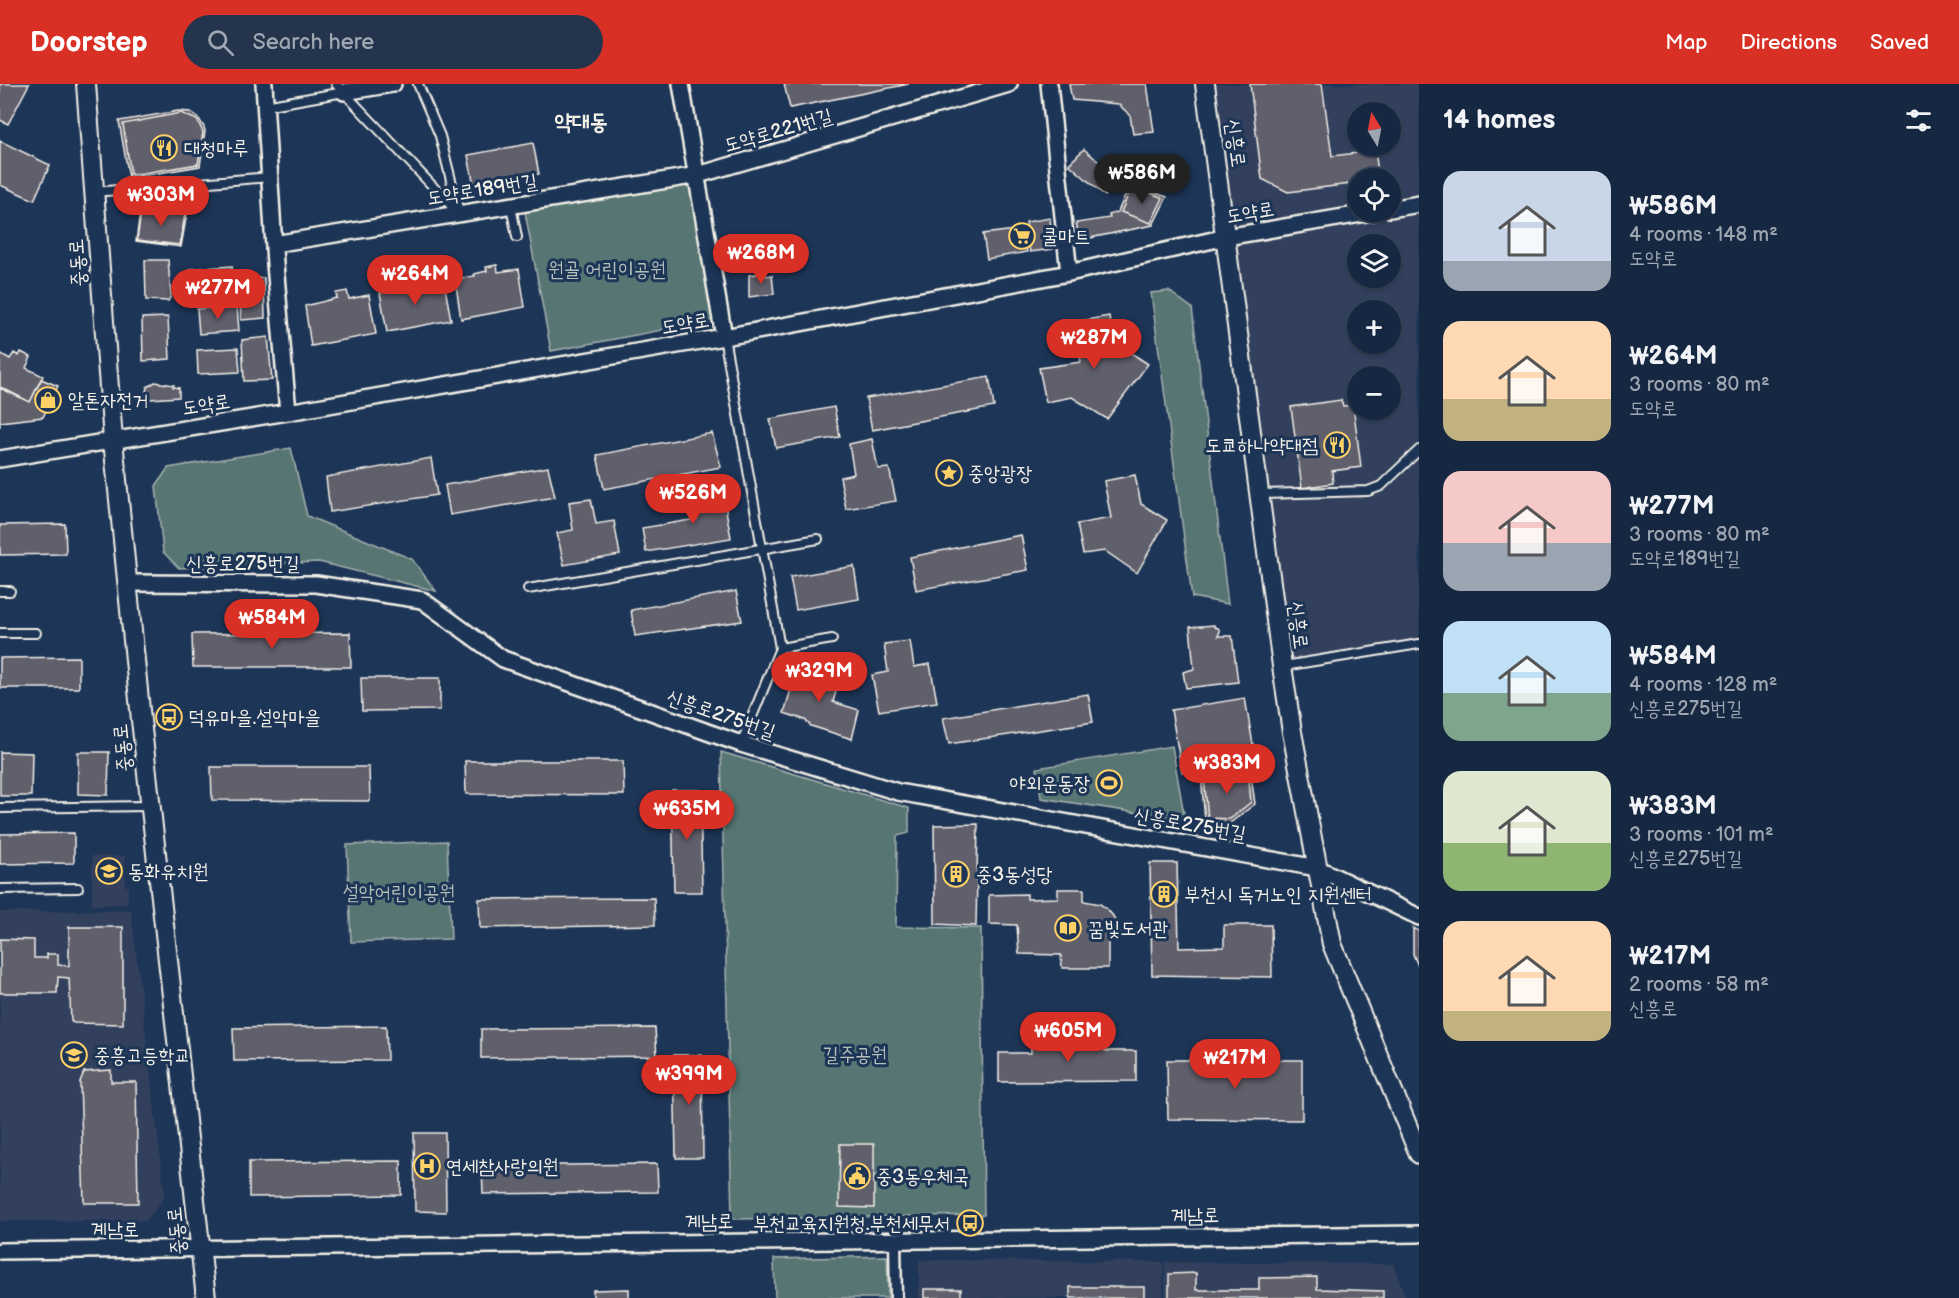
<!DOCTYPE html>
<meta charset="utf-8">
<style>
body{margin:0;font-family:"Balsamiq Sans","Poor Story",sans-serif;background:#23344c;color:#f1f3f6;height:100vh;display:flex;flex-direction:column;font-size:22px;white-space:nowrap}
*{box-sizing:border-box;margin:0}
p{font-size:20px;color:#9ea6b1}
.icon{flex:none;width:33px;height:33px;fill:none;stroke:currentColor;stroke-width:2;stroke-linecap:round;stroke-linejoin:round}
.map{position:relative;flex:1;overflow:hidden}
.drawer{display:flex;flex-direction:column;background:#162841;width:540px}
.drawer>*{flex:none}
.needle{width:39px;rotate:350deg}
.buttons{position:absolute;left:1347px;top:18px;display:grid;gap:12px}
.buttons a{display:grid;place-items:center;width:54px;height:54px;border-radius:50%;background:#162841;box-shadow:0 2px 4px #0004,0 0 0 2px #35445a;font-size:30px}
.price{position:absolute;translate:-50% -51px;padding:0 14px;border-radius:21px;background:#d93025;color:#fff;font-size:20px;line-height:39px;filter:drop-shadow(0 2px 3px #0008)}
.price::after{content:'';position:absolute;left:50%;top:36px;width:18px;height:14px;margin-left:-9px;background:inherit;clip-path:polygon(0 0,100% 0,50% 100%)}
.price.active{background:#222;color:#fff}
ul{padding:0;list-style:none}
li{display:flex;align-items:center;gap:18px;height:150px;padding:0 24px}
li span{display:grid;place-items:center;flex:none;width:168px;height:120px;border-radius:18px;color:#555}
li>.icon{margin-inline-start:auto}
span .icon{width:72px;height:72px;fill:#fffc;stroke-width:1}
li b{font-size:26px}
h2{display:flex;justify-content:space-between;align-items:center;height:72px;padding:0 24px;font-size:26px}
header{display:flex;align-items:center;gap:36px;box-sizing:border-box;height:84px;padding:0 30px;background:#d93025;color:#fff}
header strong{font-size:28px}
nav{display:flex;gap:33px;margin-inline-start:auto;font-size:21px}
.search{width:420px;height:54px;background:#23344c;display:flex;align-items:center;gap:15px;box-sizing:border-box;padding:0 21px;border-radius:33px;color:#9ea6b1;font-size:22px}
main{display:flex;flex:1;min-height:0}
.map>svg:first-child{display:block}
.built{fill:#31415d;fill-rule:evenodd}
.green{fill:#577573;stroke:#a6b3ae;stroke-width:1.5}
.building{fill:#615e6c;stroke:#f4f1e8;stroke-width:1.5}
.lines{fill:none;stroke-linecap:round;stroke-linejoin:round}
.service-casing{stroke:#f4f1e8;stroke-width:12}
.pedestrian-casing{stroke:#f4f1e8;stroke-width:15}
.minor-casing{stroke:#f4f1e8;stroke-width:20}
.tertiary-casing{stroke:#f4f1e8;stroke-width:22}
.service{stroke:#1d3557;stroke-width:8}
.pedestrian{stroke:#1d3557;stroke-width:10}
.minor{stroke:#1d3557;stroke-width:15}
.tertiary{stroke:#1d3557;stroke-width:18}
.labels{text-anchor:middle;stroke-width:6;stroke-linejoin:round;paint-order:stroke}
.street-label{font-size:20px;fill:#f4f1e8;stroke:#1d3557}
.poi-label{font-size:20px;fill:#f4f1e8;stroke:#1d3557;text-anchor:start}
.park-label{font-size:20px;fill:#b5bfb9;stroke:#1d3557}
.quarter-label{font-size:22px;font-weight:bold;fill:#f4f1e8;stroke:#1d3557}
</style>
<header>
<strong>Doorstep</strong>
<div class="search"><svg class="icon" aria-label="search" viewBox="0 0 24 24"><circle cx="10" cy="10" r="6"/><path d="M15 15l6 6"/></svg>Search here</div>
<nav><a>Map</a><a>Directions</a><a>Saved</a></nav>
</header>
<main>
<div class="map">
<svg width="1419" height="1214" viewBox="0 0 1419 1214">
<rect width="100%" height="100%" fill="#1d3557"/>
<filter id="ink" filterUnits="userSpaceOnUse"><feTurbulence type="fractalNoise" baseFrequency=".0167" numOctaves="2"/><feDisplacementMap in="SourceGraphic" scale="12" xChannelSelector="R" yChannelSelector="G"/><feConvolveMatrix kernelMatrix="1 2 1 2 8 2 1 2 1" color-interpolation-filters="sRGB"/></filter>
<g filter="url(#ink)">
<path class="built" d="M1207,0H1419V560L1282,582ZM1358,28H1390V62H1358ZM1358,94H1390V128H1358ZM1358,160H1390V194H1358ZM1358,226H1390V260H1358ZM1358,292H1390V326H1358Z
M92,772H125V802H129L127,820L92,821Z
M131,826L165,1113L146,1137H0V828Z
M919,1176L1163,1178V1214H919Z
M1165,1178L1393,1180L1406,1214H1165Z"/>
<path class="green" d="M692,101L715,236L551,267L525,128Z
M1169,207L1192,224L1228,520L1192,513L1151,209Z
M291,364L307,432L412,475L436,507L319,478L179,484L163,468L156,402L168,384Z
M1172,662L1185,736L1041,714L1037,684Z
M721,668L909,724V749L897,752L896,843L981,844L984,1131L732,1135Z
M447,757L451,855L351,858L347,761Z
M887,1172L888,1214H775L774,1175Z"/>
<path class="building" d="M0,0H29L8,40L0,36Z
M784,0H909L790,24Z
M1069,0H1147L1154,48L1133,50L1130,31L1118,20L1072,16Z
M1250,0H1322L1332,72L1375,67L1379,94H1358V99L1288,108L1262,95Z
M178,27L190,28L199,35L204,43L205,47L200,82L129,94L119,37Z
M181,29L197,36L203,48L198,80L131,91L123,40Z
M0,57L50,81L34,116L0,101Z
M533,59L539,90L474,102L468,71Z
M1084,65L1119,95L1105,112L1069,80Z
M1130,99L1167,113L1153,141L1080,156L1076,139L1110,134L1109,131L1118,128Z
M1132,102L1163,114L1151,139L1121,128Z
M141,122L187,129L181,163L136,157Z
M142,123L185,130L180,161L137,156Z
M1050,134L1053,165L1030,168L1026,138Z
M1023,145L1027,168L987,175L983,150Z
M145,176H168L171,212L168,217L146,216Z
M497,181L498,188L519,185L525,223L461,235L455,195L475,192L474,190L487,187L486,183Z
M232,182L234,208L192,211L191,185Z
M764,189L765,192L772,191L774,210L749,213V191Z
M264,194L265,234L241,236L239,195Z
M422,194L424,201L444,198L451,236L387,248L380,209L412,201L411,196Z
M347,207L349,215L369,211L376,250L311,262L305,222L337,214L336,209Z
M237,222L239,247L199,250L197,225Z
M1109,232L1113,257L1148,280L1107,335L1072,313L1046,318L1039,284L1081,278L1074,238Z
M168,233L170,275L143,277L142,234Z
M268,253L272,296L244,297L242,256Z
M238,264L240,288L198,290L197,266Z
M21,268L31,273L26,284L43,292L30,318L0,303V269L10,275L14,269L19,272Z
M989,293L994,323L872,346L866,314Z
M41,295L58,302L43,333L0,338V343V304L30,318Z
M155,298L174,301L173,303L179,304V313L150,315L146,308L147,303Z
M1341,316L1343,322L1353,321L1361,383L1332,387L1333,399L1302,404L1291,323Z
M834,323L840,353L776,364L770,335Z
M712,349L721,383L604,405L597,371Z
M872,355L878,385L889,384L896,417L846,425L840,393L854,390L849,360Z
M431,374L437,411L330,428L326,393Z
M548,383L555,413L450,431L445,401Z
M1135,391L1141,420L1167,436L1137,489L1105,467L1083,470L1077,440L1111,434L1104,397Z
M722,404L731,454L646,468L642,444L697,435L692,409Z
M591,415L596,440L614,437L620,471L564,481L557,449L573,446L569,418Z
M65,440L66,470L0,471V441Z
M1021,451L1028,486L916,506L910,473Z
M854,482L859,515L796,526L790,493Z
M736,507L742,537L635,552L631,526Z
M1214,541V543L1218,544L1220,547L1218,552H1232L1238,598L1186,604L1183,588L1194,585L1190,543Z
M350,549L351,583H193L192,550Z
M910,557L914,583L930,580L937,618L879,627L872,591L888,588L884,560Z
M79,573V604H0V574Z
M799,578L826,586L822,600L837,604L833,618L859,626L852,655L811,642L805,636L784,629Z
M361,594H440V626L362,627Z
M1088,610L1093,638L949,660L943,634Z
M1245,614L1256,678L1182,688L1171,626Z
M0,668L32,669L31,712H0Z
M78,668H109L108,711L78,710Z
M465,677H623L624,711L466,710Z
M211,683H369L370,717L212,716Z
M1250,685L1255,720L1230,739L1205,736L1201,692Z
M1248,688L1251,718L1230,735L1208,734L1204,695Z
M672,706H700L702,808H674Z
M978,740L976,842L935,840L934,741Z
M74,749V779L0,780V750Z
M1150,779H1177L1179,864L1224,863V841H1271L1272,893L1152,891Z
M1058,805H1084V817L1100,820L1107,825L1113,832L1122,854L1108,855V884H1062L1061,871L1019,870L1017,841L989,840V811L1027,810V815L1058,814Z
M654,814L655,841L480,844L479,815Z
M69,843H123V940L74,939L71,937L69,894L58,893L57,909H0V855L34,856V874H47V870H58V881L69,882Z
M1413,844L1419,847V884L1413,870Z
M386,942L387,976L234,977L233,944Z
M655,944L657,972L481,974V945Z
M1068,950L1073,952L1075,956H1105V967H1136V997L999,998V969H1031V956H1061L1063,952Z
M674,971H702L703,1074H676Z
M1167,976H1302V1036L1168,1035Z
M111,986V998H136L138,1119H84L80,998L84,988Z
M414,1049H445L446,1128L415,1127Z
M840,1060H874V1124L839,1123Z
M401,1077V1111L249,1113V1078Z
M657,1080L658,1108L483,1110L482,1082Z
M1196,1189V1206H1259V1194L1317,1193V1205L1383,1207V1214H1169V1190Z
M1070,1203H1144V1214H1070Z
M629,1205V1214H593V1206Z
M924,1205H961V1214H924Z"/>
<g class="lines">
<g class="service-casing">
<path id="service" d="M336,0L458,129
M418,0L440,52L459,128
M265,22L344,8
M94,108L270,93
M511,122L517,153
M724,253L780,564L741,660
M1260,410L1368,407L1381,402L1419,366
M528,505L818,455
M0,507H10
M0,549H36
M780,564L832,555
M1284,582L1419,560
M0,724L149,722
M0,805L78,804"/>
</g>
<g class="pedestrian-casing">
<path id="pedestrian" d="M895,1156L896,1214"/>
</g>
<g class="minor-casing">
<path id="minor" d="M264,0L275,180L288,328
M681,0L724,253
M1049,0L1069,189
M344,8L393,0
M1390,125L1419,120
M274,160L698,91L1009,0
M0,375L288,328L724,253L1069,189L1226,153L1373,128
M128,499L316,500L422,516L503,575L741,660L898,708L1317,784L1419,833
M0,1167L1419,1150"/>
</g>
<g class="tertiary-casing">
<path id="tertiary" d="M86,0L113,356L141,636L206,1214
M1205,0L1282,582L1292,648L1332,860L1419,1070"/>
</g>
<use href="#service" class="service"/>
<use href="#pedestrian" class="pedestrian"/>
<use href="#minor" class="minor"/>
<use href="#tertiary" class="tertiary"/>
</g>
</g>
<defs>
<g id="restaurant-ring" transform="scale(1.35)"><circle r="9.5" fill="#1d3557" stroke="#ffd166" stroke-width="1.5"/><path d="M-5-6h1v4h1v-4h1v4h1v-4h1v5L-1.5 .5V6h-2V.5L-5-1ZM5-6V6H3V1.5H1.5Q1.5-4 5-6Z" fill="#ffd166"/></g>
<g id="supermarket-ring" transform="scale(1.35)"><circle r="9.5" fill="#1d3557" stroke="#ffd166" stroke-width="1.5"/><path d="M-6-5.5h2.5l.6 2H6L4.5 2H-2.5L-4.4-4H-6ZM-1.5 3.2a1.3 1.3 0 1 0 .1 0ZM3 3.2a1.3 1.3 0 1 0 .1 0Z" fill="#ffd166"/></g>
<g id="shop-ring" transform="scale(1.35)"><circle r="9.5" fill="#1d3557" stroke="#ffd166" stroke-width="1.5"/><path d="M-5-2.5h2.3a2.7 3.5 0 0 1 5.4 0H5L5.5 6h-11ZM-1.5-2.5h3a1.5 2.3 0 0 0-3 0Z" fill="#ffd166"/></g>
<g id="sight-ring" transform="scale(1.35)"><circle r="9.5" fill="#1d3557" stroke="#ffd166" stroke-width="1.5"/><path d="M0-6L1.8-2.2L6-1.7L2.9 1.2L3.7 5.4L0 3.3L-3.7 5.4L-2.9 1.2L-6-1.7L-1.8-2.2Z" fill="#ffd166"/></g>
<g id="bus-ring" transform="scale(1.35)"><circle r="9.5" fill="#1d3557" stroke="#ffd166" stroke-width="1.5"/><path d="M-5-6H5V4H4V6H2V4H-2V6H-4V4H-5ZM-3.5-4V0h7V-4ZM-3.5 1.2v1.5H-2V1.2ZM2 1.2v1.5H3.5V1.2Z" fill="#ffd166"/></g>
<g id="stadium-ring" transform="scale(1.35)"><circle r="9.5" fill="#1d3557" stroke="#ffd166" stroke-width="1.5"/><path d="M0-5a6.5 5 0 1 0 0 10a6.5 5 0 1 0 0-10ZM-3.5-1.8h7v3.6h-7Z" fill="#ffd166"/></g>
<g id="school-ring" transform="scale(1.35)"><circle r="9.5" fill="#1d3557" stroke="#ffd166" stroke-width="1.5"/><path d="M0-5L7-2L0 1L-7-2ZM-4 1L0 2.5L4 1V4Q0 6-4 4Z" fill="#ffd166"/></g>
<g id="building-ring" transform="scale(1.35)"><circle r="9.5" fill="#1d3557" stroke="#ffd166" stroke-width="1.5"/><path d="M-4-6H4V6H1V3H-1V6H-4ZM-2.5-4.3h1.7v1.8h-1.7ZM.8-4.3h1.7v1.8H.8ZM-2.5-1h1.7V.8h-1.7ZM.8-1h1.7V.8H.8Z" fill="#ffd166"/></g>
<g id="library-ring" transform="scale(1.35)"><circle r="9.5" fill="#1d3557" stroke="#ffd166" stroke-width="1.5"/><path d="M-6-4Q-3-5.5-.7-3.5V5Q-3 3-6 4ZM6-4Q3-5.5 .7-3.5V5Q3 3 6 4Z" fill="#ffd166"/></g>
<g id="hospital-ring" transform="scale(1.35)"><circle r="9.5" fill="#1d3557" stroke="#ffd166" stroke-width="1.5"/><path d="M-5-5h3v3.5h4V-5h3V5h-3V1.5h-4V5h-3Z" fill="#ffd166"/></g>
<g id="civic-ring" transform="scale(1.35)"><circle r="9.5" fill="#1d3557" stroke="#ffd166" stroke-width="1.5"/><path d="M-.6-6.5H3V-4.5H.6V-3L4-1V1h2V6H-6V1h2V-1L-.6-3ZM-1.2 2.5V6h2.4V2.5Z" fill="#ffd166"/></g>
</defs>
<g fill-rule="evenodd">
<use href="#restaurant-ring" x="164" y="64"/>
<use href="#supermarket-ring" x="1022" y="152"/>
<use href="#shop-ring" x="48" y="316"/>
<use href="#restaurant-ring" x="1337" y="361"/>
<use href="#sight-ring" x="949" y="389"/>
<use href="#bus-ring" x="169" y="633"/>
<use href="#stadium-ring" x="1109" y="699"/>
<use href="#school-ring" x="109" y="787"/>
<use href="#building-ring" x="956" y="790"/>
<use href="#building-ring" x="1164" y="810"/>
<use href="#library-ring" x="1068" y="844"/>
<use href="#school-ring" x="74" y="971"/>
<use href="#hospital-ring" x="427" y="1082"/>
<use href="#civic-ring" x="857" y="1092"/>
<use href="#bus-ring" x="970" y="1139"/>
</g>
<g class="labels">
<g class="street-label">
<text transform="translate(778 46) rotate(-16)" y="7">도약로221번길</text>
<text transform="translate(1236 59) rotate(82)" y="7">신흥로</text>
<text transform="translate(482 105) rotate(-9)" y="7">도약로189번길</text>
<text transform="translate(1250 128) rotate(-10)" y="7">도약로</text>
<text transform="translate(77 179) rotate(-94)" y="7">중동로</text>
<text transform="translate(685 239) rotate(-10)" y="7">도약로</text>
<text transform="translate(206 320) rotate(-9)" y="7">도약로</text>
<text x="243" y="486">신흥로275번길</text>
<text transform="translate(1299 541) rotate(83)" y="7">신흥로</text>
<text transform="translate(721 630) rotate(19)" y="7">신흥로275번길</text>
<text transform="translate(122 664) rotate(-96)" y="7">중동로</text>
<text transform="translate(1190 740) rotate(10)" y="7">신흥로275번길</text>
<text transform="translate(1195 1131) rotate(-1)" y="7">계남로</text>
<text transform="translate(709 1137) rotate(-1)" y="7">계남로</text>
<text x="115" y="1152">계남로</text>
<text transform="translate(176 1147) rotate(-96)" y="7">중동로</text>
</g>
<g class="poi-label">
<text x="184" y="71">대청마루</text>
<text x="1042" y="159">쿨마트</text>
<text x="68" y="323">알톤자전거</text>
<text x="1318" y="368" text-anchor="end">도쿄하나약대점</text>
<text x="968" y="396">중앙광장</text>
<text x="188" y="640">덕유마을.설악마을</text>
<text x="1090" y="706" text-anchor="end">야외운동장</text>
<text x="128" y="794">동화유치원</text>
<text x="976" y="797">중3동성당</text>
<text x="1184" y="817">부천시 독거노인 지원센터</text>
<text x="1088" y="851">꿈빛도서관</text>
<text x="94" y="978">중흥고등학교</text>
<text x="446" y="1089">연세참사랑의원</text>
<text x="876" y="1099">중3동우체국</text>
<text x="950" y="1146" text-anchor="end">부천교육지원청.부천세무서</text>
</g>
<g class="park-label">
<text x="607" y="192">원골 어린이공원</text>
<text x="399" y="815">설악어린이공원</text>
<text x="855" y="977">길주공원</text>
</g>
<g class="quarter-label">
<text x="581" y="45">약대동</text>
</g>
</g>
</svg>
<div class="buttons">
<a><svg class="needle" viewBox="-14 -14 28 28"><path d="M0-13l5 13h-10z" fill="#e53935"/><path d="M0 13l5-13h-10z" fill="#9ea6b1"/></svg></a>
<a><svg class="icon" aria-label="locate" viewBox="0 0 24 24"><circle cx="12" cy="12" r="6"/><path d="M12 2v4M12 18v4M2 12h4M18 12h4"/></svg></a>
<a><svg class="icon" aria-label="layers" viewBox="0 0 24 24"><path d="M12 4l9 5-9 5-9-5zM3 14l9 5 9-5"/></svg></a>
<a>+</a>
<a>−</a>
</div>
<b class="price active" style="left:1142px;top:121px">₩586M</b>
<b class="price" style="left:161px;top:143px">₩303M</b>
<b class="price" style="left:761px;top:201px">₩268M</b>
<b class="price" style="left:415px;top:222px">₩264M</b>
<b class="price" style="left:218px;top:236px">₩277M</b>
<b class="price" style="left:1094px;top:286px">₩287M</b>
<b class="price" style="left:693px;top:441px">₩526M</b>
<b class="price" style="left:272px;top:566px">₩584M</b>
<b class="price" style="left:819px;top:619px">₩329M</b>
<b class="price" style="left:1227px;top:711px">₩383M</b>
<b class="price" style="left:687px;top:757px">₩635M</b>
<b class="price" style="left:1068px;top:979px">₩605M</b>
<b class="price" style="left:1235px;top:1006px">₩217M</b>
<b class="price" style="left:689px;top:1022px">₩399M</b>
</div>
<section class="drawer">
<h2>14 homes<svg class="icon" aria-label="filters" viewBox="0 0 24 24"><path d="M4 7h16M4 17h16"/><circle cx="9" cy="7" r="2"/><circle cx="15" cy="17" r="2"/></svg></h2>
<ul>
<li><span style="background:linear-gradient(#c9d6e8 75%,#9aa5b1 0)"><svg class="icon" aria-label="home" viewBox="0 0 24 24"><path d="M3 11l9-7 9 7M6 9v11h12V9"/></svg></span><div><b>₩586M</b><p>4 rooms · 148 m²</p><p>도약로</p></div></li>
<li><span style="background:linear-gradient(#ffd9b3 65%,#c2b280 0)"><svg class="icon" aria-label="home" viewBox="0 0 24 24"><path d="M3 11l9-7 9 7M6 9v11h12V9"/></svg></span><div><b>₩264M</b><p>3 rooms · 80 m²</p><p>도약로</p></div></li>
<li><span style="background:linear-gradient(#f6c9c9 60%,#9aa5b1 0)"><svg class="icon" aria-label="home" viewBox="0 0 24 24"><path d="M3 11l9-7 9 7M6 9v11h12V9"/></svg></span><div><b>₩277M</b><p>3 rooms · 80 m²</p><p>도약로189번길</p></div></li>
<li><span style="background:linear-gradient(#bfe0f5 60%,#7fa58c 0)"><svg class="icon" aria-label="home" viewBox="0 0 24 24"><path d="M3 11l9-7 9 7M6 9v11h12V9"/></svg></span><div><b>₩584M</b><p>4 rooms · 128 m²</p><p>신흥로275번길</p></div></li>
<li><span style="background:linear-gradient(#dfe7d0 60%,#8fb573 0)"><svg class="icon" aria-label="home" viewBox="0 0 24 24"><path d="M3 11l9-7 9 7M6 9v11h12V9"/></svg></span><div><b>₩383M</b><p>3 rooms · 101 m²</p><p>신흥로275번길</p></div></li>
<li><span style="background:linear-gradient(#ffd9b3 75%,#c2b280 0)"><svg class="icon" aria-label="home" viewBox="0 0 24 24"><path d="M3 11l9-7 9 7M6 9v11h12V9"/></svg></span><div><b>₩217M</b><p>2 rooms · 58 m²</p><p>신흥로</p></div></li>
</ul>
</section>
</main>
